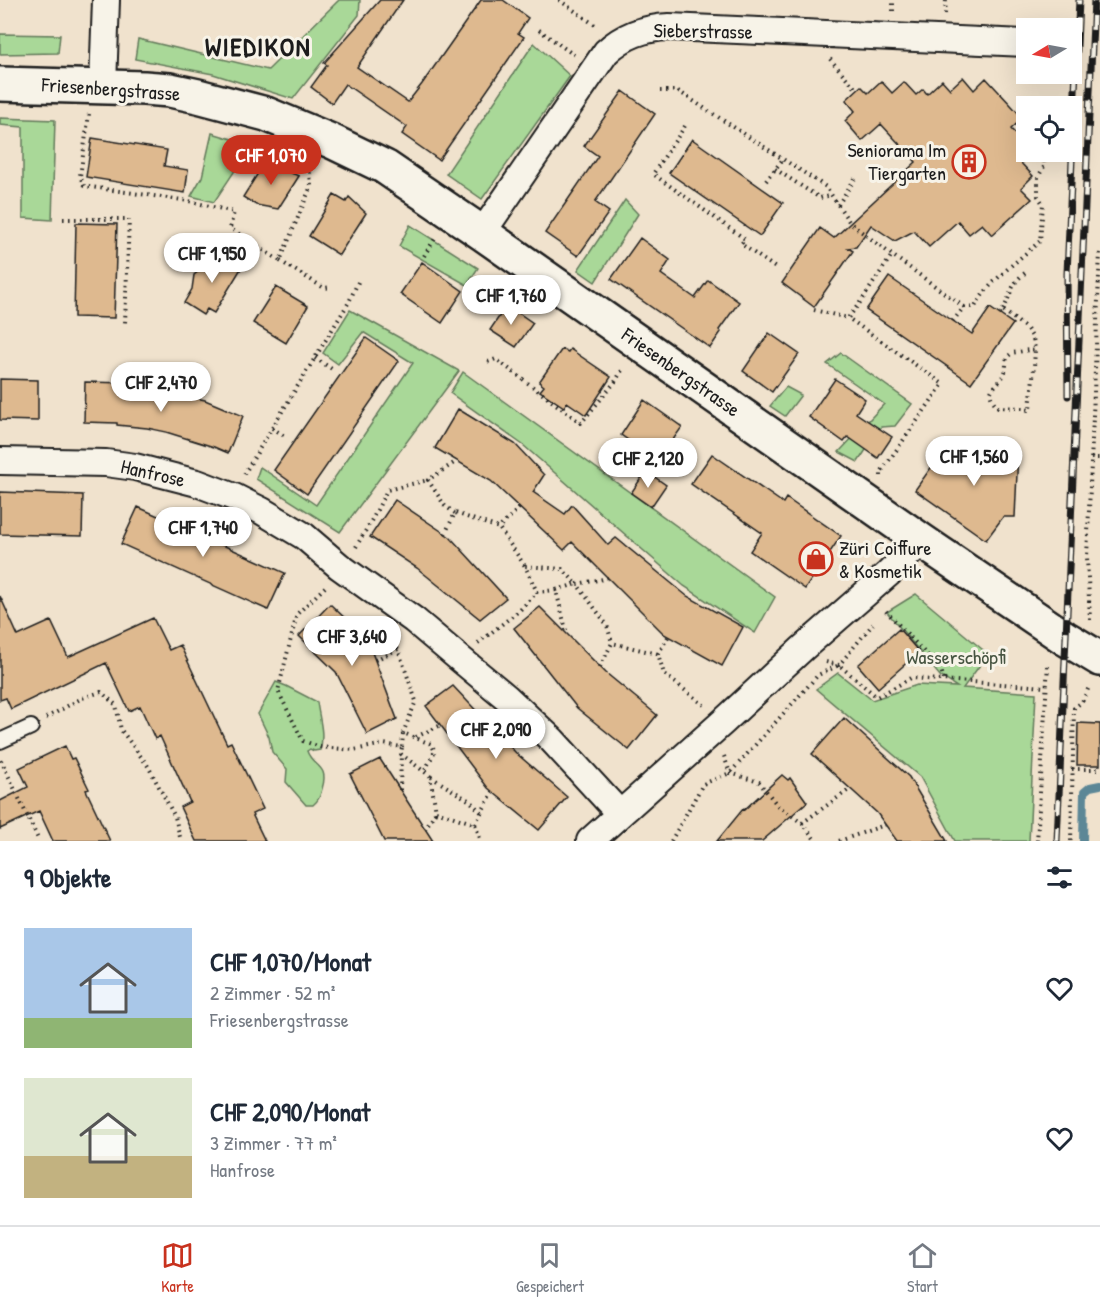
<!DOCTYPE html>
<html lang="de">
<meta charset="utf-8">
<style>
body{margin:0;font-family:"Patrick Hand",sans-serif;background:#f6f6f7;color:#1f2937;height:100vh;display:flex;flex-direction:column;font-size:22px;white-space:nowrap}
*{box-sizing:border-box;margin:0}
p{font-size:20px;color:#747a83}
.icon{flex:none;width:33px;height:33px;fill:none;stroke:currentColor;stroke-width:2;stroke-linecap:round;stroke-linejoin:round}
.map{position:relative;height:841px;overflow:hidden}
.panel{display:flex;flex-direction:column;background:#fff;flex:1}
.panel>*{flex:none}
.needle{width:39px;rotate:260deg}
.fabs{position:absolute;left:1016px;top:18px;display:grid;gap:12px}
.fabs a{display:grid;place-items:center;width:66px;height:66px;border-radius:0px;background:#fff;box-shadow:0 6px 24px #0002;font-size:30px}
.price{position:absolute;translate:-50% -51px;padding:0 14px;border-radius:21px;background:#fff;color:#222;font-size:20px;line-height:39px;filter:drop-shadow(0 2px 3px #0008)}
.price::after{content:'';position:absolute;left:50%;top:36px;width:18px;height:14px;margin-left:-9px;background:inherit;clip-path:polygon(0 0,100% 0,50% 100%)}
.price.current{background:#c8321e;color:#fff}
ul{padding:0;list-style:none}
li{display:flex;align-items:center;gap:18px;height:150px;padding:0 24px}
li span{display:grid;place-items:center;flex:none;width:168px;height:120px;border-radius:0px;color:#555}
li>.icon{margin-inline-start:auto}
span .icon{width:72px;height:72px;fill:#fffc;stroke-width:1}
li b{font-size:26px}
h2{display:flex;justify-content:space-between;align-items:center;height:72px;padding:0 24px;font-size:26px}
.menu{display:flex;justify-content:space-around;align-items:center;height:84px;border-top:2px solid #e0e1e3;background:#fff;font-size:16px;color:#747a83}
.menu a{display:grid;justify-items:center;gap:3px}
.menu .current{color:#c8321e}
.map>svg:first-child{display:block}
.green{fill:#a9d898;stroke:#627a5a;stroke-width:1.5}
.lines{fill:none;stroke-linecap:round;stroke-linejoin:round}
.stream{stroke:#5c8796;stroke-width:8}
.building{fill:#deb98f;stroke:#1c1c1c;stroke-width:1.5}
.lane-casing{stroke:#1c1c1c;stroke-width:18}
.street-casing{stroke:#1c1c1c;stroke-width:30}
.secondary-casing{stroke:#1c1c1c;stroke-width:38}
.path{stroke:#1c1c1c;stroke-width:4;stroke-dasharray:1.5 4.5;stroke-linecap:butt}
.lane{stroke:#f7f3e8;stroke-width:14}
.street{stroke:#f7f3e8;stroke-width:26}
.secondary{stroke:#f7f3e8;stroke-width:33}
.rail-casing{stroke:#1c1c1c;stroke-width:7}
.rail{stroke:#f7f3e8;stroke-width:4.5;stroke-dasharray:14;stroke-linecap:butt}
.labels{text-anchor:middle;stroke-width:6;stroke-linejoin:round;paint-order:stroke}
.street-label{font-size:20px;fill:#1c1c1c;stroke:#f7f3e8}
.poi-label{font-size:20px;fill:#1c1c1c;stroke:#f7f3e8;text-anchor:end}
.park-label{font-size:20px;fill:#465441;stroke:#f7f3e8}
.district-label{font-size:26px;font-weight:bold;letter-spacing:1.5px;fill:#1c1c1c;stroke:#f7f3e8}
</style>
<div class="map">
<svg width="1100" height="841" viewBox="0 0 1100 841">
<rect width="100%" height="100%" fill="#f0e2cd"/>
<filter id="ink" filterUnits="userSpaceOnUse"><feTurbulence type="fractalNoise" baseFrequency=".0167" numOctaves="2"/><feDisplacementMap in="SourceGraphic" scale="12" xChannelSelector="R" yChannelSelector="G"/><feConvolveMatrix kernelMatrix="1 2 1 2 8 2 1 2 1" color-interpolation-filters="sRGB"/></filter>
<g filter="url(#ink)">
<path class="green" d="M339,0H360L359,15L293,99L213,74L135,59L138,39L268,70Z
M0,34L60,35L58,53L0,54Z
M534,43L570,76L482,199L446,174Z
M0,118L55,120L52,220L23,218V127L0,125Z
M212,133L252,145L214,202L191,196L202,177Z
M625,200L638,214L595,282L578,270Z
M410,225L478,268L467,285L399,246Z
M350,310L459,371L340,532L256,479L260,467L316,505L413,363L363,332L338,364L323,353Z
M841,353L912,404L895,426L881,427L858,462L839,452L884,404L827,364Z
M463,372L775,597L755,633L684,586L523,445L450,393Z
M786,387L801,395L785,416L770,406Z
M916,594L988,654L963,688L1036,693L1029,841H955L920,777L816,689L838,673L872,700L917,685L957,687L940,676L887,612Z
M276,682L286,686L317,702C319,718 325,734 320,750L314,751L310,749L307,751C312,767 330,764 322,789C320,796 319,800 313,805H306L286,782L287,769L272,752L269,737L258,714Z"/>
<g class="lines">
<path class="stream" d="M1083,841L1084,792L1090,787L1100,785"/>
</g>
<path class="building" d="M380,0H403L357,67L408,102L422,84L481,0H503L528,18L518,33L524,37L439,160L402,134L407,127L345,84L332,103L311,87L327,65L324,63Z
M963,77L974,90L986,78L1023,118L1011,129L1022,141L1017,145L1028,157L1021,163L1033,176L1021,188L1032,199L992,235L982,224L969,234L958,221L929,247L914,231L895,241L871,225L856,247L848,248L853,251L814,307L782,283L820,228L834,238L916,162L881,124L862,141L845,121L855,111L846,100L861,86L868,93L881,81L892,93L904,82L916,95L923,89L927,94L942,80L950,89Z
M623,91L655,114L595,202L609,212L578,256L545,233L598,156L584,146Z
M92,138L167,150L164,166L188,170L185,193L86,177Z
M692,139L783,203L760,236L669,173Z
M265,162L288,165L286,171L299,176L278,209L256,205L243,197Z
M334,195L346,202L349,197L366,213L339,255L309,236Z
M76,223L117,224L114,318L74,317Z
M640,238L670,260L661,274L695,298L708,280L739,302L719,330L721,332L710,348L611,279Z
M214,251L242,267L214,313L207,309L203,315L184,303L192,289L194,275L205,266Z
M422,262L463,291L442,323L400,294Z
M889,277L972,334L990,308L1013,324L971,383L866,310Z
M276,287L308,306L286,343L253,323Z
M507,305L533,323L516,347L490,330Z
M769,333L799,354L772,392L743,371Z
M366,338L399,361L307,494L274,470Z
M562,349L568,352L570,349L611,377L586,415L567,402L564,407L540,391L544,386L539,382Z
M0,379L38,380V421L0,420Z
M835,379L865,399L856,413L892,437L878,458L848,437L844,442L809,417Z
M85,382L129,383L205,400L243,416L228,453L214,447L166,432L147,428L117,425V423L84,422Z
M644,400L682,427L658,461L621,435Z
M458,409L515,444L544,475L533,492L565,514L572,505L608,545L616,538L687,596L743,627L722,666L664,634L572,542L564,550L491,481L435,448Z
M945,448L1018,451L1015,517H1003L986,540L915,490Z
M712,454L783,503L786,498L841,536L805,589L750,551L762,533L691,484Z
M646,471L666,485L651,507L631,493Z
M0,492L83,495L82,536L0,534Z
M395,500L450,537L506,598L480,619L417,568L370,537Z
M138,507L285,573L268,610L121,544Z
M0,596L18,636L51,621L68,657L153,618L169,650L180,645L227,744L231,742L263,809L252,814L265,841H196L180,807L190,802L160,736L155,739L140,706L129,711L106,663L11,709L6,698L0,700Z
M330,604L367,639L397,719L367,734L336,672L299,636Z
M540,607L606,673L657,715L629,750L577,708L514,628Z
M899,629L919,652L878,688L858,665Z
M453,686L516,753L567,797L539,830L488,788L426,706Z
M844,718L909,777L947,841H897L877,813L812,754Z
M1078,723L1100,724V765H1077Z
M65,746L71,759L74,758L89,789L86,790L110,841H53L39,811L0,829V801L28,787L19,768Z
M380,759L400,790L433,841H384L350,774Z
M782,775L788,780L790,778L807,802L762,841H717L743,809L744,810Z"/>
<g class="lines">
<g class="lane-casing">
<path id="lane" d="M0,741L31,727"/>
</g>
<g class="street-casing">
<path id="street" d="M103,86L106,0
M482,233L606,52C624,35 644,28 669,27L1026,43
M0,461L106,463L135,467L197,483L234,497L262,511L304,536L339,566L414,620L459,658L506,697L552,740L620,814
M590,841L723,722L803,648L888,574L922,541"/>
</g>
<g class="secondary-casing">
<path id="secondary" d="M0,84L144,88L170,90L198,96L266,114L331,141L385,167L482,233L922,541L1065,638L1100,659"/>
</g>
<path class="path" d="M559,0L598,27
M893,11V0
M945,14L946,0
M539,30L574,55
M830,59L857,90
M660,91H678L826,187L850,223L892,255L964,307L953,321
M89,114L80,176L84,186L189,201L234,212L230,228L280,261L311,186L310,173L314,164
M685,126L653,174L745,239L741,244L777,269
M1024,133L1026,135
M775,169L820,198L831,195
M766,181L783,159
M838,205L856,177
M63,219H129L125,323
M424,256L436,237
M280,261L324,288L332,287
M964,307H975C988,282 1019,260 1040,241L1043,204L1038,196V177L1045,165L1043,153L1041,152
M814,310L848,318
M1003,310C1011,296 1010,284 1025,273
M1000,314L1003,310L1027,329L1033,338L1035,349L1034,367L1030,409L1028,410L1024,408L998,407C981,388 998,390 1005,372C1006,368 1006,362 1007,357L1012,353L1035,349
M315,358L335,371
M488,362L496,359L581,423L615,382L624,367
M272,428L286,437
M1091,458H1100
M244,474L349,302L358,282
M881,476V472L943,384L848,318L862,300L892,255
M519,508L499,528L525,566
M455,513L445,506L428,480L457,461
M445,534L455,513L499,528
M356,547L374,516L387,490L428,480
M608,578L577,584L607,625L612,643
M325,587L297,614L278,691L303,741L320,747L354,750L384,744L402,747L401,754L430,776L436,811L475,824L481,841
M556,590L537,592L525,566L562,569L577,584L556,590L567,634
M886,611L926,654L940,666L944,680
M1090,620L1087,557L1100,252
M668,637L658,654L664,674L704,705
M478,643L520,610L537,592
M375,660L398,649L416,701L403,733
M826,662L839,665L873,624
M600,667L612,643L658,654
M46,718L82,698L101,692L116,705L121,730L148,766L175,817L181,841
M416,737L441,725
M402,747L403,733L431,744L435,751L424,772
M724,756L730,773L759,782L778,806L802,823L816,841
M1,760L39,841
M1072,769H1100
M431,777L470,801L481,812
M400,790L401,755
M802,823L850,789
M475,824L493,792
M425,829L436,811
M671,841L703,784L730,773L818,675L839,665L877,697L911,678L1046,687
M839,841L885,825
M1037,841L1048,664
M1071,841L1074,708L1082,702L1089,687"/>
<use href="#lane" class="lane"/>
<use href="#street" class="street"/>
<use href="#secondary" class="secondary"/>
<g class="rail-casing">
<path id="rail" d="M1068,396L1067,274L1079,0
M1057,841L1094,0"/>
</g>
<use href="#rail" class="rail"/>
</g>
</g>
<defs>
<g id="building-ring" transform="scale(1.725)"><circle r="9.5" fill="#f7f3e8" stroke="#c8321e" stroke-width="1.5"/><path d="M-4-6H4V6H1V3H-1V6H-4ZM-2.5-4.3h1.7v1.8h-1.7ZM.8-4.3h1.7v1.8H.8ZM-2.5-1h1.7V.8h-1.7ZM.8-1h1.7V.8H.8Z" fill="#c8321e"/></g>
<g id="shop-ring" transform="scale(1.725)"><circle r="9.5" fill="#f7f3e8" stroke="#c8321e" stroke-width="1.5"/><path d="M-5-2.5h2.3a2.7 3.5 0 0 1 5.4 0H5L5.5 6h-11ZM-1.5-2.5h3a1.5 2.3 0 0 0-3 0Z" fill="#c8321e"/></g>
</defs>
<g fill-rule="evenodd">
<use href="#building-ring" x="969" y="162"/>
<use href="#shop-ring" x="816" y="559"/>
</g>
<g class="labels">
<g class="street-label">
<text transform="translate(703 31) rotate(1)" y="7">Sieberstrasse</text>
<text transform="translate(111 89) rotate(4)" y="7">Friesenbergstrasse</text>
<text transform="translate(681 372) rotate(35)" y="7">Friesenbergstrasse</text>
<text transform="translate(153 473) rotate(13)" y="7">Hanfrose</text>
</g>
<g class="poi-label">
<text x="946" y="157">Seniorama Im<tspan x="946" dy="23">Tiergarten</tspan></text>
<text x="839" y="555" text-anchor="start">Züri Coiffure<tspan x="839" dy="23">&amp; Kosmetik</tspan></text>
</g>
<g class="park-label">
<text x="956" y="664">Wasserschöpfi</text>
</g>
<g class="district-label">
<text x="258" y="56">WIEDIKON</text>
</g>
</g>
</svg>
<div class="fabs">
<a><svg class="needle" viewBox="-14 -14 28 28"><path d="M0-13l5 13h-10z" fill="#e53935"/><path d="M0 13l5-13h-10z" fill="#747a83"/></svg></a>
<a><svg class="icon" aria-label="locate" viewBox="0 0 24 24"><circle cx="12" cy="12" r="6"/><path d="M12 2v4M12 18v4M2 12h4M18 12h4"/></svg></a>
</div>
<b class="price current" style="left:271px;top:186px">CHF 1,070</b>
<b class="price" style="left:212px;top:284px">CHF 1,950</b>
<b class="price" style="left:511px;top:326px">CHF 1,760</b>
<b class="price" style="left:161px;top:413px">CHF 2,470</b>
<b class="price" style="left:974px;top:487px">CHF 1,560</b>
<b class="price" style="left:648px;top:489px">CHF 2,120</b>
<b class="price" style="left:203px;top:558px">CHF 1,740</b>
<b class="price" style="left:352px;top:667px">CHF 3,640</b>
<b class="price" style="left:496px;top:760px">CHF 2,090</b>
</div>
<section class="panel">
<h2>9 Objekte<svg class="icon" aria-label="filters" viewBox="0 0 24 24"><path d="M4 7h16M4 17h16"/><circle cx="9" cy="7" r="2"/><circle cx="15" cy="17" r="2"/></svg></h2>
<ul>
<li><span style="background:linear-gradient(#a9c7e8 75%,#8fb573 0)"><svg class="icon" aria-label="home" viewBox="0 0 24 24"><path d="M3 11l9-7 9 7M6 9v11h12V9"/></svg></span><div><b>CHF 1,070/Monat</b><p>2 Zimmer · 52 m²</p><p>Friesenbergstrasse</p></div><svg class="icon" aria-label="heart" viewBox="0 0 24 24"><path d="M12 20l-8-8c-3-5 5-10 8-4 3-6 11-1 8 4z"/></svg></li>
<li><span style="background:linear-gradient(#dfe7d0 65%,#c2b280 0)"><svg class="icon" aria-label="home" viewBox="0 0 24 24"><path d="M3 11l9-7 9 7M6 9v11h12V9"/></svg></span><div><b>CHF 2,090/Monat</b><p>3 Zimmer · 77 m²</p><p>Hanfrose</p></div><svg class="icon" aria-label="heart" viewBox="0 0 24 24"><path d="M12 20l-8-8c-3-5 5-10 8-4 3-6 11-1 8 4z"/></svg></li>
</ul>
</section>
<nav class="menu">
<a class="current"><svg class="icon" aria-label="map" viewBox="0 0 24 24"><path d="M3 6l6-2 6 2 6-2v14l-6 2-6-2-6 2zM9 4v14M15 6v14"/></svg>Karte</a>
<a><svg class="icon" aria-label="saved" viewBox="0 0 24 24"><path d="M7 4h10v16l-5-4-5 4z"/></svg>Gespeichert</a>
<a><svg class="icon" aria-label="home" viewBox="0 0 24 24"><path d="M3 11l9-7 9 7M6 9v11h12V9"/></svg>Start</a>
</nav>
